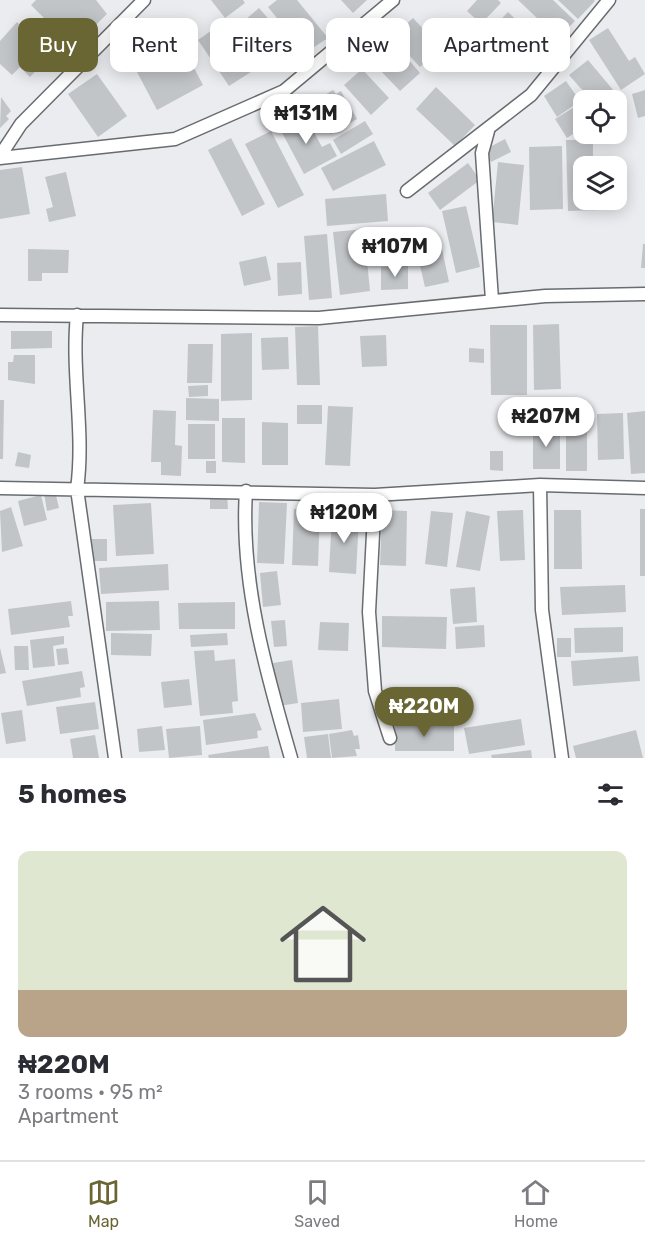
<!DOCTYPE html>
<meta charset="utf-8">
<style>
body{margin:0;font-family:Rubik,sans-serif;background:#f7f7f7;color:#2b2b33;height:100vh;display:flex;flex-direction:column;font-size:22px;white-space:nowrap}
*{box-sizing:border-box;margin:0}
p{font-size:20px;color:#7c7c81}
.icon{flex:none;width:33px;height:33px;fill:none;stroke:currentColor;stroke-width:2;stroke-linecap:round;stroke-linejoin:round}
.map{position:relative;height:758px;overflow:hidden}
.sheet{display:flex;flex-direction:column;background:#fff;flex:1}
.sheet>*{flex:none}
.hud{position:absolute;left:18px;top:18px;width:609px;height:54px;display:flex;gap:12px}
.controls{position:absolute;left:573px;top:90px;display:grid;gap:12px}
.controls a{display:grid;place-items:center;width:54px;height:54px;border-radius:12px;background:#fff;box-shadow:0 3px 15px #0003;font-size:30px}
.price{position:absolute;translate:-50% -51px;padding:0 14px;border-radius:21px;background:#fff;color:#222;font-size:20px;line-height:39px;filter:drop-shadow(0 2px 3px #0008)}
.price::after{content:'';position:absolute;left:50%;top:36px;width:18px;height:14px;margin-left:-9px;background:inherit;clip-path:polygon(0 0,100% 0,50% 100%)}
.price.current{background:#6a6633;color:#fff}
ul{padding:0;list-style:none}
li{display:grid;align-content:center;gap:12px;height:318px;padding:0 18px}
li span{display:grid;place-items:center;height:186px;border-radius:12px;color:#555}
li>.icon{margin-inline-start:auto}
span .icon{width:108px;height:108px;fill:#fffc;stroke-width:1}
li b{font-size:26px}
h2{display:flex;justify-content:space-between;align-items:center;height:72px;padding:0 18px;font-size:26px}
.chip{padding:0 21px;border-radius:12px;background:#fff;box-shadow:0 3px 15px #0003;font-size:21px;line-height:54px}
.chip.current{background:#6a6633;color:#fff}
.menu{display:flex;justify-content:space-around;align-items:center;height:84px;border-top:2px solid #e1e1e2;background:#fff;font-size:16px;color:#7c7c81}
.menu a{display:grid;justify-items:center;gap:3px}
.menu .current{color:#6a6633}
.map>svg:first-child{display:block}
.building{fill:#c2c5c8}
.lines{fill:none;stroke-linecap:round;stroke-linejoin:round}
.minor-casing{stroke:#696c6e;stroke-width:15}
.minor{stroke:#fff;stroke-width:12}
</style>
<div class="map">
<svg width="645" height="758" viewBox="0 0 645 758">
<rect width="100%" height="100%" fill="#eaecef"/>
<path class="building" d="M36,0H96L107,14L73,47L31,5Z
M211,0H243L245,3L225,18Z
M277,0H297L328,38L305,53L268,7Z
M341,0H367L353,13Z
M477,0H498L501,3L481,24L467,11Z
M518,0H553L575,21L558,38Z
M558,0H594L595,1L578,19Z
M259,8L293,47L273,66L238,26Z
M508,12L537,40L507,71L478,43Z
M413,18L441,48L420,67L392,37Z
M17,22L51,55L30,77L20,67L12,75L0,64V41Z
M222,23L254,70L229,86L198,40Z
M608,28L629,61L635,57L645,74L621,90L589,40Z
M183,47L203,85L157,110L137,72Z
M401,51L420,73L400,91L380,70Z
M528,51L534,57L523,69L517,63Z
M588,60L614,91L603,100H591L569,75Z
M362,69L389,98L371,115L344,85Z
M97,74L127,116L98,137L68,94Z
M566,81L580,101L557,117L544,96Z
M436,87L475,125L455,146L416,109Z
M333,90L336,94L341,91L357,119L331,134L315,107L321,103L318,99Z
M645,90V116L638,118L632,94Z
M1,97L11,111L6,116L9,119L0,128Z
M581,103L584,107V127L567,138L555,119Z
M304,114L322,147L330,143L337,156L304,174L279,127Z
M365,121L373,134L341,154L333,140Z
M271,131L304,195L278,208L245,144Z
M231,138L265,204L242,216L208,150Z
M505,139L511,152L491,162L484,150Z
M566,140H593V166H584V200H600L601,210L568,211Z
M374,141L386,165L333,191L321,168Z
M562,146L563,209L530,210L529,147Z
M498,162L524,165L518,225L492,222Z
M468,163L480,180L440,210L428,193Z
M22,167L30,214L0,219V170Z
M66,172L76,216L49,222L46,209L53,207L45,177Z
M386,194L388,221L327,226L325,199Z
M466,206L480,267L456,273L442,211Z
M364,229L370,291L340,295L333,232Z
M327,234L332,298L309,300L304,236Z
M439,235L449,282L425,287L414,240Z
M643,244H645V268H641Z
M28,249L69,250L68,273H42V281H28Z
M266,256L271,280L244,286L239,262Z
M301,262L302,294L278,296L277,263Z
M408,266V289L381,290V267Z
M559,324L561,389L534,390L533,325Z
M490,325H527V395H491Z
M318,326L320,385H297L295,327Z
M11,331H52V348L11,349Z
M252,333V400L221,401V334Z
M386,335L387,366L362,367L360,336Z
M288,337L289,369L262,370L261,338Z
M188,344H213L212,383H187Z
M469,348L484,349V363L469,362Z
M14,355H35V384L8,380V362H13Z
M208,385V396L189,397L188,386Z
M186,398L219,399V421L186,420Z
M0,400H4L3,459H0Z
M297,405H322V424H297Z
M328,406L353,407L350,466L325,465Z
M153,410L176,411L175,445L182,446L181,476L161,475V462H151Z
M645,411V473L631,474L627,413Z
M623,413L624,459L598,460L597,414Z
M222,418H245V463L222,462Z
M566,419H587V471H566Z
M262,422L288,423V465H262Z
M188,424H215V459H188Z
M533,427H560V469H533Z
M490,451H503V471L490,470Z
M18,452L31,455L29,468L15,466Z
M206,461H216V473H206Z
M55,491L59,508L47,511L44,493Z
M210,494H227L228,509H210Z
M41,495L47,520L24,526L18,501Z
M259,502L287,503L284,564L257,563Z
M151,503L154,554L116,556L113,505Z
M11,507L23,546L2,552L0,511Z
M294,509L320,511L318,566L292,565Z
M640,509H645V576H640Z
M382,510L407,511L406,566L380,565Z
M523,510L525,560L500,561L497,511Z
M554,510H581L582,569H554Z
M431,511L453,513L447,567L425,564Z
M466,511L490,516L480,571L456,567Z
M332,515L359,517L356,574L329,572Z
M91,539H107V561H91Z
M168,564L169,590L101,594L99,568Z
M277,571L281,605L263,607L260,573Z
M625,585L626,612L562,615L560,587Z
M475,587L477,622L453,624L450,589Z
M71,601L73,616H68L70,627L11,635L8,609Z
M159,601L160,630L106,631V602Z
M235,602V629H179L178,603Z
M382,616L447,617L446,649L382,647Z
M285,620L287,646L274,647L271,621Z
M320,622L349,623L348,651L318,650Z
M484,625L485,647L456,649L455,627Z
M623,627V652L575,653L574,628Z
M111,633L152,634L151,656L111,655Z
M227,633L228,645L191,647L190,635Z
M64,636V644L53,646L55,666L33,668L30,640Z
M557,638H571V657H557Z
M14,646H28L29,670H15Z
M0,648L6,673L0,674Z
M67,648L69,664L58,665L56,649Z
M214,650L215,661L235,659L238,701L232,702L233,713L200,716L194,651Z
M638,656L640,681L573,686L571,661Z
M292,660L298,703L279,706L273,663Z
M82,671L85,687L80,688L81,697L27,706L22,681Z
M189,679L192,705L164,708L161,682Z
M339,699L342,729L303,732L301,703Z
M95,702L99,729L60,734L56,707Z
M22,710L26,741L6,744L1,713Z
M255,713L262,730L257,731L258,738L206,745L203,720Z
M521,719L525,745L469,754L464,728Z
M395,725H454V751H395Z
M162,726L165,750L139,752L137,729Z
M200,726L202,755L169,758L166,729Z
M352,730L354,736L358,735L360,749H355L357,756L332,758L329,734Z
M636,730L643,758H576L573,746Z
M328,734L331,758H307L304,737Z
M95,735L99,758H73L70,739Z
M268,746L270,758H209L208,755Z
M531,750L532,758H492L491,755Z"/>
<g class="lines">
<g class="minor-casing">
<path id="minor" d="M488,131L482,153L492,300
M0,156L21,124L144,0
M0,158L175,139L284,91L393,0
M407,191L531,95L609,0
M0,315L319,318L545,296L645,294
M77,315C71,373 85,432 77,489L115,758
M540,485L542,610L562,758
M0,488L375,495L540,485L645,488
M246,491C240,581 266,672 291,758
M375,495L369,612L375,691L390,738"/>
</g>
<use href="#minor" class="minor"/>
</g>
</svg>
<div class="controls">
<a><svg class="icon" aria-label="locate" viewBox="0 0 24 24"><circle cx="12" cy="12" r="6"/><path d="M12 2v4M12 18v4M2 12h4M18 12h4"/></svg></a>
<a><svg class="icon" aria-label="layers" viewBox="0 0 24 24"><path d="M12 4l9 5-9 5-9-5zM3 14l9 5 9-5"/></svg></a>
</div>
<b class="price" style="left:306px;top:145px">₦131M</b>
<b class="price" style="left:395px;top:278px">₦107M</b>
<b class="price" style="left:546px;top:448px">₦207M</b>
<b class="price" style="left:344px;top:544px">₦120M</b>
<b class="price current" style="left:424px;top:738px">₦220M</b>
<div class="hud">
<a class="chip current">Buy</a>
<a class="chip">Rent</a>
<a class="chip">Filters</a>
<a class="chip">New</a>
<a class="chip">Apartment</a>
</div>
</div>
<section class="sheet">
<h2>5 homes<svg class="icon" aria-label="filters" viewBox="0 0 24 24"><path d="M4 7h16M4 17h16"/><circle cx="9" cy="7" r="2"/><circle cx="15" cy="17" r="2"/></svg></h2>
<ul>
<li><span style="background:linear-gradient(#dfe7d0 75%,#b9a48a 0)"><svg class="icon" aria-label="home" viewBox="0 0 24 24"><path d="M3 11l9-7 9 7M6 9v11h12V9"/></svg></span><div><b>₦220M</b><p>3 rooms · 95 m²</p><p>Apartment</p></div></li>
</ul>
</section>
<nav class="menu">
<a class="current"><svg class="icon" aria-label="map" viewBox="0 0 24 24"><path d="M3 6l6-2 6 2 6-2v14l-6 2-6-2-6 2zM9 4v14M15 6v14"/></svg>Map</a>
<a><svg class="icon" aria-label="saved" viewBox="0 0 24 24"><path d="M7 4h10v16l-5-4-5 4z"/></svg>Saved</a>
<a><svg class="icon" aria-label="home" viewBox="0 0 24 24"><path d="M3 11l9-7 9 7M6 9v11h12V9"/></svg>Home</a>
</nav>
